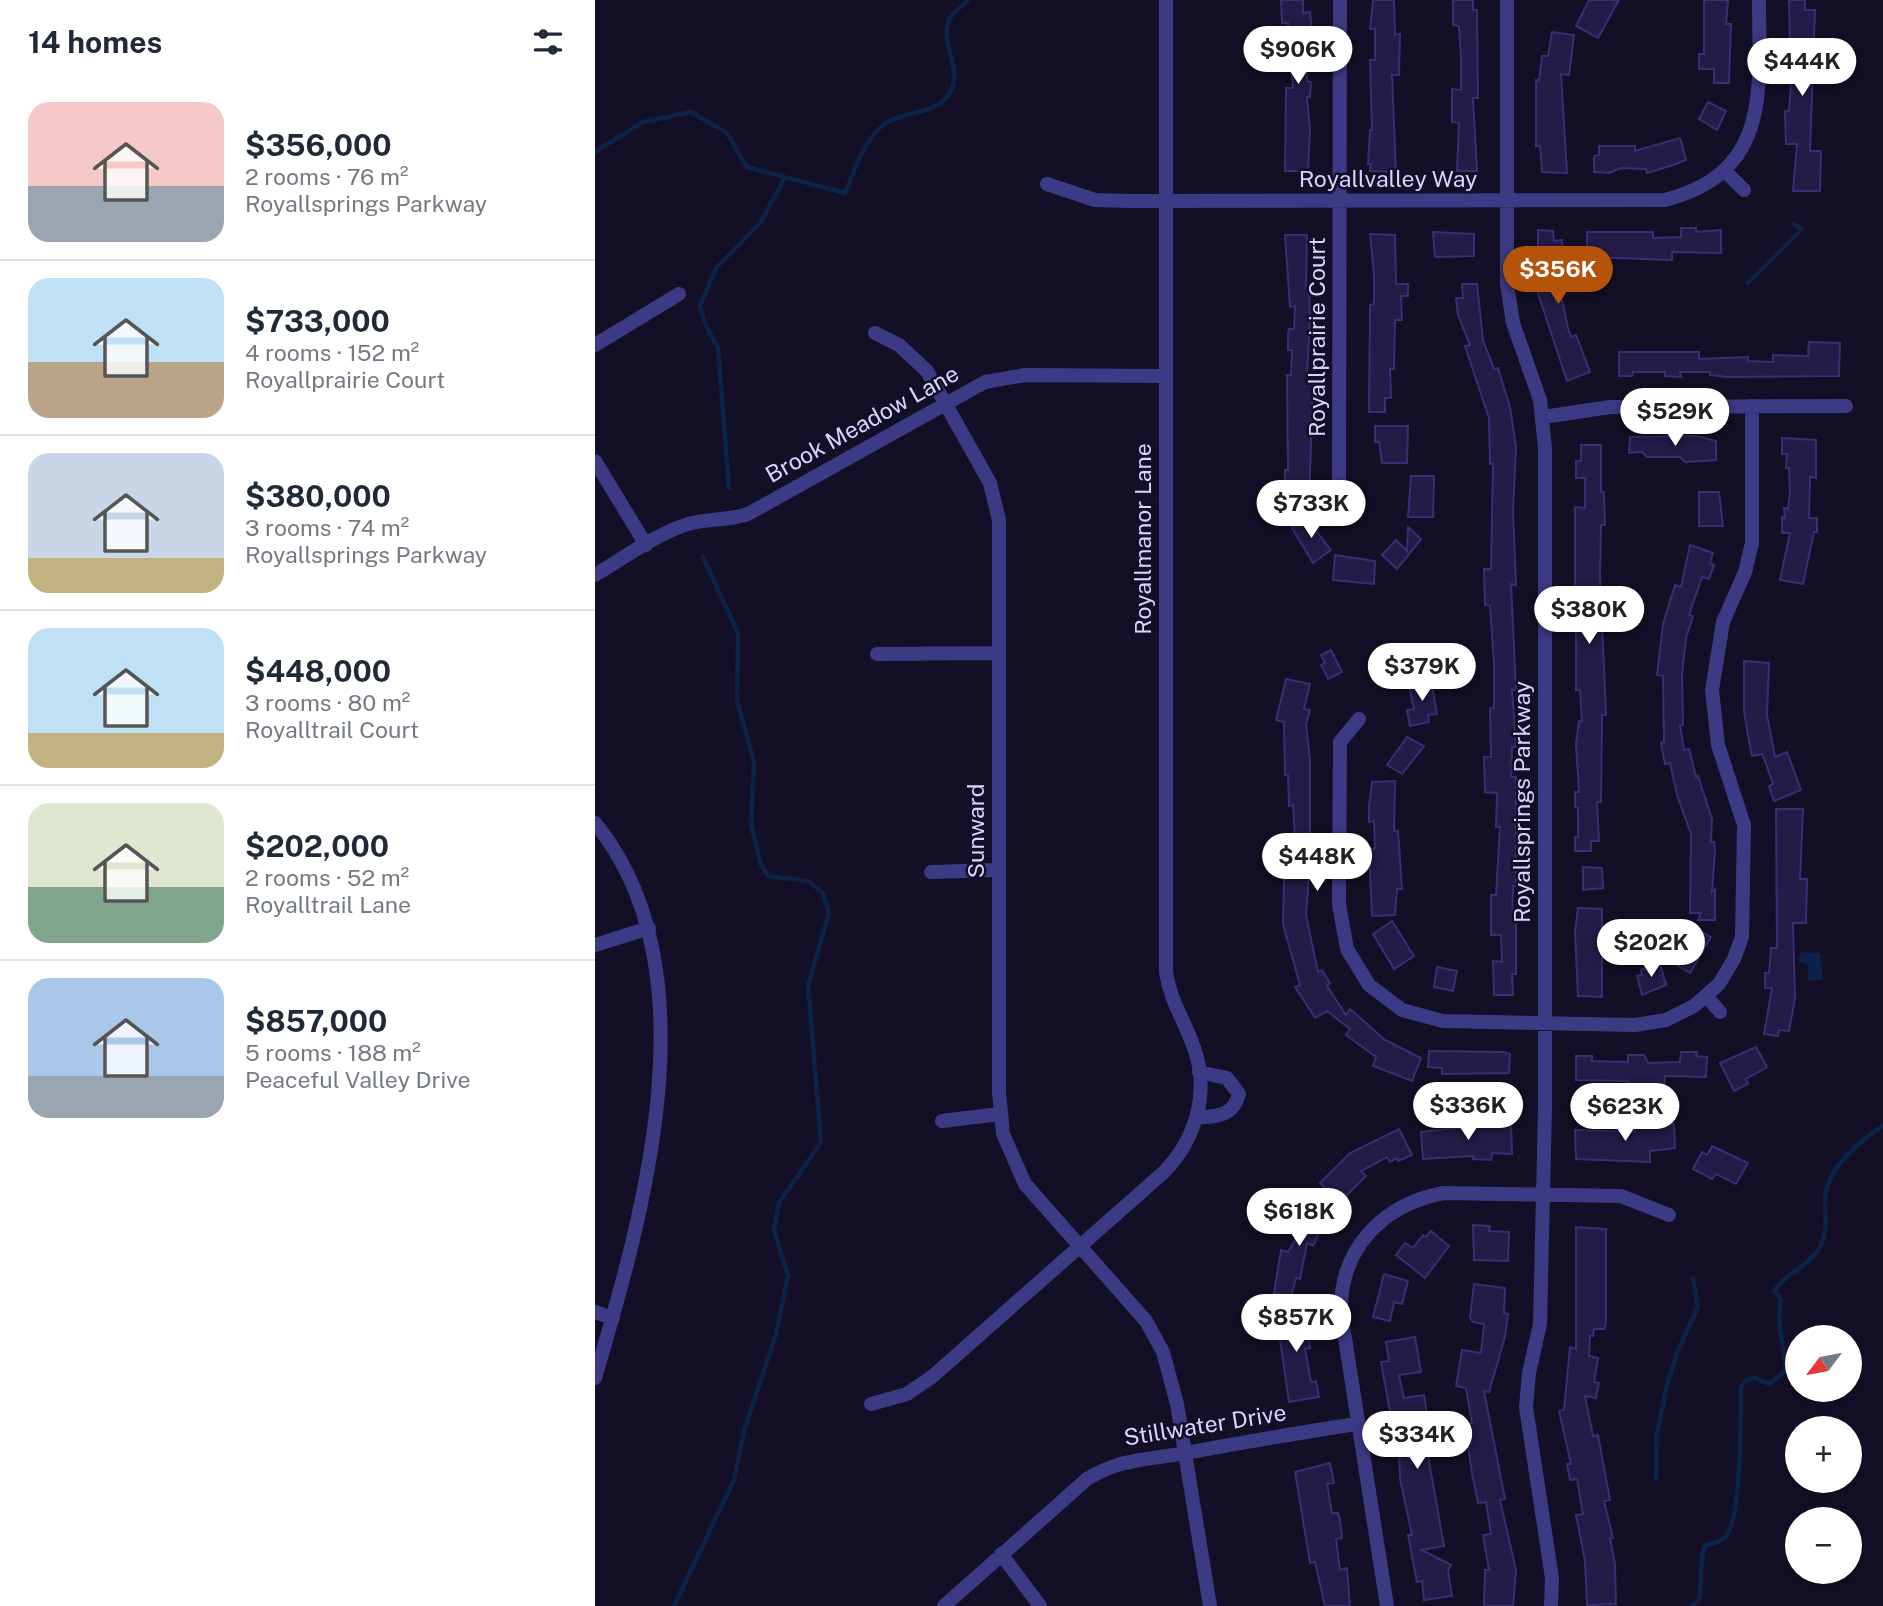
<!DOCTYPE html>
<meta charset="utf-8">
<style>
body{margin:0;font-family:"Public Sans",sans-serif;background:#f6f6f7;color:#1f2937;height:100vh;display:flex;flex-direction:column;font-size:26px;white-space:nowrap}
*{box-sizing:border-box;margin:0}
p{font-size:23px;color:#747a83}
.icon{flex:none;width:38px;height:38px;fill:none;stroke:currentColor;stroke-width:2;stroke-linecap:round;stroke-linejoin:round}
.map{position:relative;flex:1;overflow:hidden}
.sheet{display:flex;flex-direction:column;background:#fff;width:595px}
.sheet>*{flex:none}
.needle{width:46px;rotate:238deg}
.fabs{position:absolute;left:1190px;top:1325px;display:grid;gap:14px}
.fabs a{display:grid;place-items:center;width:77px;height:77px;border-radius:50%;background:#fff;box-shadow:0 4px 10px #0003;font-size:35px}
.price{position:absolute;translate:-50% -60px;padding:0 16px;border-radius:24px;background:#fff;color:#222;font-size:23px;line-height:46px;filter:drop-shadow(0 2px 4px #0008)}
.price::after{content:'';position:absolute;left:50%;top:42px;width:21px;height:16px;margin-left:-10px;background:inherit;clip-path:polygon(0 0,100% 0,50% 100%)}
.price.active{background:#b45309;color:#fff}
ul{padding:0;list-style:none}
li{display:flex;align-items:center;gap:21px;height:175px;padding:0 28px}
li+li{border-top:2px solid #e0e1e3}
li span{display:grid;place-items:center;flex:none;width:196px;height:140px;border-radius:21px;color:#555}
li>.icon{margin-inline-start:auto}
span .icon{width:84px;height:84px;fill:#fffc;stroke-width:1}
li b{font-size:30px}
h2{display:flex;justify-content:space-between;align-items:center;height:84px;padding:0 28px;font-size:30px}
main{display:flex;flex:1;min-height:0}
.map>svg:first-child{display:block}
.water{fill:#0c2248}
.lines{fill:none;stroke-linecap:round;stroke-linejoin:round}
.stream{stroke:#0c2248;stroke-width:4.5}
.building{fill:#241b47;stroke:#3b2d73;stroke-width:2}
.street{stroke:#3d3a85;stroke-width:14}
.labels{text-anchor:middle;stroke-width:5;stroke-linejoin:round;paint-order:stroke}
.street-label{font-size:23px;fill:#d9d4ff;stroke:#130f26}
</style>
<main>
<section class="sheet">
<h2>14 homes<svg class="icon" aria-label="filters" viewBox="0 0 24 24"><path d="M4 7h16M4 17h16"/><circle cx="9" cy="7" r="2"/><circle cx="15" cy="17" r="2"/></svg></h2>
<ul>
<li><span style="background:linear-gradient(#f6c9c9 60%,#9aa5b1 0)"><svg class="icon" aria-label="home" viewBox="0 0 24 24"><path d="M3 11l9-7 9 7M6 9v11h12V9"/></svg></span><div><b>$356,000</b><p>2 rooms · 76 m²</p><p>Royallsprings Parkway</p></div></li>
<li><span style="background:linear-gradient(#bfe0f5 60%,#b9a48a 0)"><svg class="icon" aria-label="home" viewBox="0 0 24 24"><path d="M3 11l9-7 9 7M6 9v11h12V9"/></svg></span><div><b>$733,000</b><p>4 rooms · 152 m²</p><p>Royallprairie Court</p></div></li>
<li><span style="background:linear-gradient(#c9d6e8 75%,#c2b280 0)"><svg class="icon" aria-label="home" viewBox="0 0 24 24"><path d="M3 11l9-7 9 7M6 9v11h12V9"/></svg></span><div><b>$380,000</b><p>3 rooms · 74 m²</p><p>Royallsprings Parkway</p></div></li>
<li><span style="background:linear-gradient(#bfe0f5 75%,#c2b280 0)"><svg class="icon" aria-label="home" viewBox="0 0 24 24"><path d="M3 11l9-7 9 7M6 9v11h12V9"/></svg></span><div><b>$448,000</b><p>3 rooms · 80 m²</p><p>Royalltrail Court</p></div></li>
<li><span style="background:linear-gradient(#dfe7d0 60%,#7fa58c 0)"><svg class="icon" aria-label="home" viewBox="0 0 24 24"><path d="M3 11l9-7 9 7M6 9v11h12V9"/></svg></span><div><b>$202,000</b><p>2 rooms · 52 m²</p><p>Royalltrail Lane</p></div></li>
<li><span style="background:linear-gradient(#a9c7e8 70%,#9aa5b1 0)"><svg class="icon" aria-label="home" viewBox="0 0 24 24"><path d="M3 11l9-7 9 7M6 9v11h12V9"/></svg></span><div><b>$857,000</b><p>5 rooms · 188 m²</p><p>Peaceful Valley Drive</p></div></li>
</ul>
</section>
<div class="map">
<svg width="1288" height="1606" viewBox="0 0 1288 1606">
<rect width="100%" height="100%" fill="#130f26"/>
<path class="water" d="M1206,952L1225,953L1228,980L1213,981V965L1203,961Z"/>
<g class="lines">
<path class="stream" d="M0,152L48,122L96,112L132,133L152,167L250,193C260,170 269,138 291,123C311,110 338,116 354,94C370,71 344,44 354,20C357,13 368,5 373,0
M1199,224L1206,229
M1153,283L1207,229
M134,488L123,348L110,324L105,306L121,268L166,222L190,177
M1061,1478L1062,1434L1072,1385L1083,1350L1103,1307L1098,1278
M79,1606L139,1480L149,1431L181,1334L193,1276L179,1230L184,1203L226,1142L213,985L234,913L228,893L213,881L173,876L166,865L156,824L159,762L142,700L143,633L108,557
M1096,1606L1104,1600C1108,1580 1103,1567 1110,1545C1119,1543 1128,1542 1133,1533C1146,1510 1146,1417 1146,1387L1151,1380L1160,1378L1174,1384L1191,1371C1189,1346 1181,1324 1186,1299L1179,1291C1190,1273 1214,1267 1225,1247C1233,1232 1230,1216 1230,1200C1231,1169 1264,1141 1288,1126"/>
</g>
<path class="building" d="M686,0H708V13L715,12L718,42L712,56V81L716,82L715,97H712L715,131L713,171H690L691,88H698L693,23H687Z
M778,0H799L800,35L805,34L804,75H797L801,172L775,171L776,164H773L775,130H777L775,60H780V29H775Z
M858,0H878V10H882L883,98H878L882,171H862L864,123L857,122V89L866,90V58L864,26L858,25Z
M994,0H1024L1003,38L981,26Z
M1109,0H1133L1131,24H1136L1134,83H1119V69H1104V54H1109Z
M1194,0H1210V10H1220L1215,151H1226L1225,191H1198L1202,144H1191L1190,111H1194L1196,82Z
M957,32L979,35L974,75L966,74L972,173L947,172L945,146H941V80L944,81L947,56H953Z
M1113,102L1131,111L1122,130L1104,119Z
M1085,138L1091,160L1078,165L1052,173L1051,169L1026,168L1014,173L999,172V156L1004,155V146H1040V151Z
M1086,228H1101V232L1126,230V253L1077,252V260L992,257V232H1058V238L1086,237Z
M943,230L958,231L959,241L967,240L968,277H955L961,302L967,300L974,332L976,337L981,335L995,372L972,381L943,293Z
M838,232L879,234V256L840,257Z
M775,234L800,235L801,284H813V296H806L807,320H800L799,369H795L796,398H790V412H774L775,305L779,304V275Z
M690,235H712L711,286H714L715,319L712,375L718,374L714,510H689L690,470H693L692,375H696L697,350H693V336L694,329H699L700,306L695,307Z
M867,284H882L888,340L899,369L903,368L915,407L921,447L918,511L921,585L916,584L921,690H917L921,747H917L916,777H921V886H918L917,919H921V974H917L918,995H899L898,961L907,962L906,935H896V895H901L905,827H901L902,793L890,792L889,757H896L895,708H899V663L895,606L890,605L889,569H896L898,464H895L894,418L870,346L875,345L863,315L861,298H868Z
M1214,342L1245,343L1244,376L1133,377L1115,375V372H1085L1086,377L1070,376V372H1038L1037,376H1024V352H1104V359L1153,357V361L1178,362V355L1213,356Z
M780,426H813L812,463H787L784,442H780Z
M1102,436L1121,441V460L1090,462L1085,457H1052L1047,452L1034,453L1035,437Z
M1187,438L1221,440V478L1215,477L1214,518H1222V532H1219L1208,584L1185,580L1195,533H1187V517L1190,518L1189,508L1193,509L1195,493L1194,468H1191L1192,454H1187Z
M986,445H1006V492H1009L1010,525H1006L1005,574L1011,715H1007L1006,802H1002L1004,841H996V851H980V837H983V808L980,807V792H984L981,745L984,721H987L985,690H981V627H983L980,582V507L990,508V478H981V461H986Z
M816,476H839L838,517H813Z
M1104,492H1124L1128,526H1104Z
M711,518L736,550L718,563L697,528Z
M813,527L826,539L802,569L787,555L801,540L812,551Z
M1095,545L1118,553L1115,563L1119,565L1114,579L1107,577L1094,615L1098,616L1091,638L1087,675L1088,725H1085L1089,750L1094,749L1101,777L1103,776L1117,819L1116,842H1119L1120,850L1117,892L1120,889V920H1103L1106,913H1095L1096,834L1082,795L1075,763L1070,764L1066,743L1069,742L1068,676L1062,675L1068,624L1080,585L1086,587Z
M740,555L780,561L779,584L738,580Z
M785,647L816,662L807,680L791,671L788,676L774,668Z
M736,650L747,672L733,679L726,665L730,663L726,655Z
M1149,661L1174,663L1172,715L1180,757L1192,752L1206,790L1179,801L1174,786L1178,784L1170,761L1167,754L1157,756L1154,741L1149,712Z
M691,679L715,684L709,709L715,710L711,725L715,760V863L711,915L723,972L727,970L735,983L732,986L751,1015L755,1009L790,1040L826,1058L817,1081L778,1066L781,1057L751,1035L755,1029L732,1011L720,1018L700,987L705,985L688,924L690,838H700L698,805L694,806L693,775H690L689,722L681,720Z
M836,680L842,714L833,715L834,722L815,726L812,710L819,709L814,686Z
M812,737L829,746L807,774L792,765Z
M800,781L799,831H803L807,889H802L800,915L777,916L774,849H780L779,821L774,822V806L777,782Z
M1181,809H1208L1205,879H1212L1211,923H1198L1200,998L1194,1031L1184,1030L1183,1036L1169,1034L1177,988H1170V973H1174L1176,948H1182Z
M988,867L1007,868L1008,888L988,890Z
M983,908L1007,909V997L983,996L980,932Z
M797,921L819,956L799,969L778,934Z
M1098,928L1116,937L1095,973L1082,965Z
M1065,964L1071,985L1047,995L1042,976L1047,975L1046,970Z
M842,967L862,971L858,991L839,987Z
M1161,1047L1172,1067L1151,1079L1153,1084L1139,1091L1125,1063Z
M834,1051L908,1052L915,1054L914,1073L847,1074V1068L833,1067Z
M1086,1052H1102L1101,1056L1112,1057L1111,1077L1070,1076L1069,1087L1033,1086V1081L981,1080V1056H997V1061L1033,1062V1055H1049L1053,1063L1085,1062Z
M879,1123L916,1124L917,1154L897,1153L896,1160L878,1159V1156L828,1159L826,1132L879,1126Z
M1040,1124H1079L1080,1148L1055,1151V1162L981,1159L980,1130L1040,1132Z
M804,1129L817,1155L803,1161L802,1158L795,1162L792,1157L766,1171L771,1176L744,1203L725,1183L755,1153Z
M1117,1146L1153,1163L1141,1184L1121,1174L1117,1179L1098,1169L1107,1152L1112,1155Z
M712,1200L734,1213L718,1246L712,1243L705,1279L701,1278L696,1297L679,1293L686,1250L693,1252L708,1226L700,1221Z
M878,1225L895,1226L894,1231L914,1232L913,1261L879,1260Z
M981,1227L1011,1229V1321L1010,1329H999L998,1336H995L994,1356L1003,1358L999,1382L1004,1383L1001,1398L990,1396L998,1436L1003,1435L1015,1500L1009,1501L1018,1538H1015L1020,1564L1021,1604L992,1605L990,1561L981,1515L988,1514L982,1479L975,1480L972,1464H976L964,1411L969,1410L975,1347L981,1349Z
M836,1231L854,1246L830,1278L801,1255L810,1243L818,1248L828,1235L831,1237Z
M789,1274L813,1281L807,1304L799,1302L795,1321L778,1317Z
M879,1284L910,1288L909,1313L913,1314L910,1337L894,1392L889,1391L910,1499L905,1500L921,1570L918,1606H889L890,1570H894L888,1535L896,1534L891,1502L883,1503L877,1473L870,1424L877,1423L871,1388L861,1386L867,1350L886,1353L889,1324L878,1322L875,1318Z
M710,1307L715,1348L710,1349L716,1382L721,1381L724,1397L694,1402L681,1312Z
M820,1337L826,1372L804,1375L809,1398L829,1395L835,1433H829L849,1546L827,1550L856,1565L853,1570L857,1596L829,1600L827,1581L822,1582L813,1535H817L805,1479L804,1448L813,1447L806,1415L796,1417L786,1362L794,1361L791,1342Z
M735,1463L739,1483L732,1484L737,1513H743L745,1520L747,1538L741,1539L745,1570L752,1568L755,1606H730L720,1562L715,1563L700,1472Z"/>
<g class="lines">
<path class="street" d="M745,0L744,487L748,495L763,508
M912,0V284L918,323L945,400L950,448V1108L945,1324L934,1373L931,1407L957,1578L956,1606
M1129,170L1149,190
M452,184L500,200L535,201L1070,200C1177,172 1164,90 1164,0
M280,333L304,345L332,371L395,483L404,520V1092L408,1134L430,1184L551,1321L568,1352L582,1404L615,1606
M0,345L84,294
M948,417L1015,407L1251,406
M0,461L51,545
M0,575C29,558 58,536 90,525C110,518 132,521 153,514L390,382L430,375L571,376
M282,654L404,653
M764,719L745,742L744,904L752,949L774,985L807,1010L848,1021L1040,1025L1071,1020L1099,1006L1124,984L1139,959L1147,937L1149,825L1123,745L1117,690L1128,622L1150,572L1157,543V406
M0,823C120,969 48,1215 0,1378
M336,872L403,870
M0,945L54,928
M1111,996L1125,1012
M602,1118C622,1116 639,1116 644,1094L632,1078L604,1072
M347,1121L405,1114
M0,1312L18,1318
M276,1404L312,1394L338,1376L569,1172C601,1139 615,1092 599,1048C590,1021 575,1001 571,972V0
M406,1554L445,1606
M349,1606L492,1479C528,1457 556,1460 596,1452C651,1442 707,1432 762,1424
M792,1606L746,1313C744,1249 788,1204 849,1193L1026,1196L1074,1215"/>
</g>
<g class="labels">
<g class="street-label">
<text x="793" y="187">Royallvalley Way</text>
<text transform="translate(722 337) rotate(-90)" y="8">Royallprairie Court</text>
<text transform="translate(267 424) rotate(-29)" y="8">Brook Meadow Lane</text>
<text transform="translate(548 539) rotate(-90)" y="8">Royallmanor Lane</text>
<text transform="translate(927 802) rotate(-90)" y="8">Royallsprings Parkway</text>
<text transform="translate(381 831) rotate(-90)" y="8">Sunward</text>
<text transform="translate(610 1425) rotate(-9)" y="8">Stillwater Drive</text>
</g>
</g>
</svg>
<div class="fabs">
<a><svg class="needle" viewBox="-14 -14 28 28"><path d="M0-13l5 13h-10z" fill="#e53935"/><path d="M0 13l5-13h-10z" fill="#747a83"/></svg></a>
<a>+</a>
<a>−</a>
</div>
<b class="price" style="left:703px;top:86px">$906K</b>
<b class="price" style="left:1207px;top:98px">$444K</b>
<b class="price active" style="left:963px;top:306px">$356K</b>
<b class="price" style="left:1080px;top:448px">$529K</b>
<b class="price" style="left:716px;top:540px">$733K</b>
<b class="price" style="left:994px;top:646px">$380K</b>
<b class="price" style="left:827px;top:703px">$379K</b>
<b class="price" style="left:722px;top:893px">$448K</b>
<b class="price" style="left:1056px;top:979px">$202K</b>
<b class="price" style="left:873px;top:1142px">$336K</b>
<b class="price" style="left:1030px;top:1143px">$623K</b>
<b class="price" style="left:704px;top:1248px">$618K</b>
<b class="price" style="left:701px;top:1354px">$857K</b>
<b class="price" style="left:822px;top:1471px">$334K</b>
</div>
</main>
